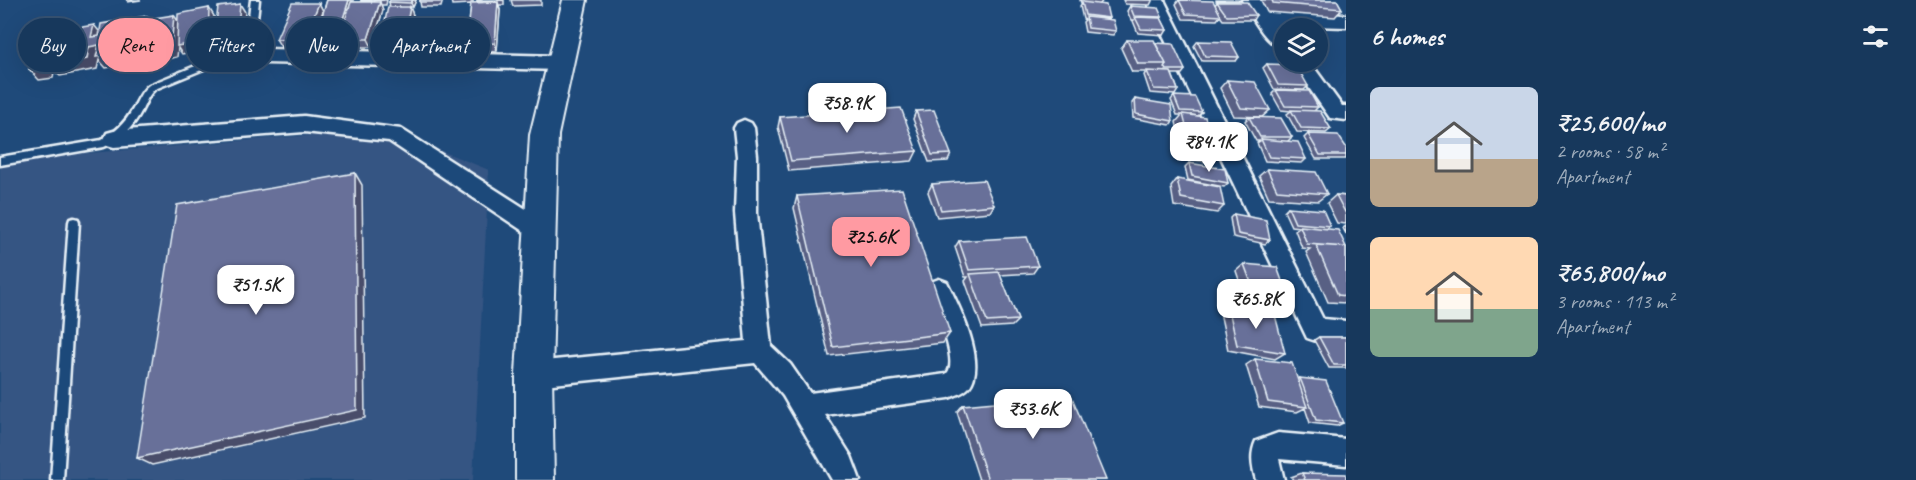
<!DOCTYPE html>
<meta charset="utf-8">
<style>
body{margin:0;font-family:Caveat,sans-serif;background:#203f62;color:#f1f3f6;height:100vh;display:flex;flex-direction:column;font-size:22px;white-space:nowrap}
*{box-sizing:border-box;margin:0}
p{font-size:20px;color:#9eacbb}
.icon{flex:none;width:33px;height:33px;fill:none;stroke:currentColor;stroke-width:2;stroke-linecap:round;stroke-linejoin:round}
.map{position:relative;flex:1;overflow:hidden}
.sheet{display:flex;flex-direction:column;background:#17385c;width:570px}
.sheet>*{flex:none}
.banner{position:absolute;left:18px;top:18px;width:570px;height:54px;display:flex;gap:12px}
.fabs{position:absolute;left:1274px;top:18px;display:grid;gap:12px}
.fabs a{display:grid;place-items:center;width:54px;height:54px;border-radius:50%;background:#17385c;box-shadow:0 6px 24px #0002,0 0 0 2px #365272;font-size:30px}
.price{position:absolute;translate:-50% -51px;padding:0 14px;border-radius:12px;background:#fff;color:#222;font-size:20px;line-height:39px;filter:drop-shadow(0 2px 3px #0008)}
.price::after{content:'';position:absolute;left:50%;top:36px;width:18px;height:14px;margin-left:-9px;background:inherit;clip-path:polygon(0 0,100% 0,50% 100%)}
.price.current{background:#ff9aa2;color:#111}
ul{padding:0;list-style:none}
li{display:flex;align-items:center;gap:18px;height:150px;padding:0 24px}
li span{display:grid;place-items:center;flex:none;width:168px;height:120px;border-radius:9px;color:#555}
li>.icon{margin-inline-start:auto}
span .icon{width:72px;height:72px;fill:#fffc;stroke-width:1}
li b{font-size:26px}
h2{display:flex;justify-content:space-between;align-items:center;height:72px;padding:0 24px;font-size:26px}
.chip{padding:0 21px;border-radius:27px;background:#17385c;box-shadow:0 6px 24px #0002,0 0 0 2px #365272;font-size:21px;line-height:54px}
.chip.current{background:#ff9aa2;color:#111}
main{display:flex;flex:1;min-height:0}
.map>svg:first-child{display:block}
.built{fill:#355583}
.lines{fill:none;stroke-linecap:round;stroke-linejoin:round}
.lane-casing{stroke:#e8f1f8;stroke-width:5}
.street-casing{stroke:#e8f1f8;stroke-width:5}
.secondary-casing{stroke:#e8f1f8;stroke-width:4}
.lane{fill:#1f4a7a;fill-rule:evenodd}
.street{fill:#1f4a7a;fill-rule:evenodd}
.secondary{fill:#1f4a7a;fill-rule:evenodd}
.wall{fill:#596084;stroke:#e8f1f8;stroke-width:1.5}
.shaded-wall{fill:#484e6b;stroke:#e8f1f8;stroke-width:1.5}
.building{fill:#677099;stroke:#e8f1f8;stroke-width:1.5}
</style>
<main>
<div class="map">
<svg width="1346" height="480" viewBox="0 0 1346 480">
<rect width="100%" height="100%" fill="#1f4a7a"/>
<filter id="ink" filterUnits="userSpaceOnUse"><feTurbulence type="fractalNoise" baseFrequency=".0167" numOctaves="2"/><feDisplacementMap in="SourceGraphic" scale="12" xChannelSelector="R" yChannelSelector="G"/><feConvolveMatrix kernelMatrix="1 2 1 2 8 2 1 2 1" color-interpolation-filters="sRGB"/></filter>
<g filter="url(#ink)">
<path class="built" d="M387,129L489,170L473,480H0V166L50,156Z"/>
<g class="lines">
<g class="lane-casing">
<path id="lane" d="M251,0H259C257,22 256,40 238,55L155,89C148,95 146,102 142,110C133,127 122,140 104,147L0,165V157L102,140C116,132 125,123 133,109C138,100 141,91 149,85L232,51C250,36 248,21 251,0Z
M74,218L78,219L79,222L63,480H51L69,222L70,219Z"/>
</g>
<g class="street-casing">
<path id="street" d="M1146,0H1164L1323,319L1346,321V343L1316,341L1307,338Z
M1242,0H1260L1267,12L1346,15V27L1278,25L1284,31V49C1265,44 1252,16 1242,0Z
M265,49L560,56L567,58L569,63L567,68L560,70L265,63L258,61L256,56L258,51Z
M1291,62H1310L1342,106H1346V120L1330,118Z
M304,116L401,129L548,223L551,230L548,237L540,239L532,237L389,141L304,132L114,147L107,145L104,139L107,133L114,131Z
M744,120L751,123L754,128L757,156V213L771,346L790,364L810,393L946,374C961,363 933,305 927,289L931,282L939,279L947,282C959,306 988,363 969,387C964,393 956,395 949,398L825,415L851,456L860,480H832L783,396L755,363L534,386L525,382L521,374L525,366L534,362L746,341L735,213L737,156L734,128L737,123Z
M1278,433L1346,439V465L1279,459L1284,480H1256C1252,466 1250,454 1256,441Z"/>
</g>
<g class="secondary-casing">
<path id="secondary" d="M563,0H587L558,135L552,374L554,480H516V374L530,135Z"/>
</g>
<use href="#lane" class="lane"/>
<use href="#street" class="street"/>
<use href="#secondary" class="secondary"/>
</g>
<path class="wall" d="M327,0H354H351L352,2H361V0H387L386,5H381L383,10L372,47H343L341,42L320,43L316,35Z
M416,0L413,7H410L413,15L406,51L383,52L380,44L400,7H390L389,2Z
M420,0H443L441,7H421L420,2Z
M451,0H473V3H478L477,1L504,0V5H499L500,10L497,51L469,52L467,44L471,4L452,5Z
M511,0H541V5L513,6Z
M1080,0H1103L1100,4L1109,18L1108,19L1116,31L1113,35L1085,32L1083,22L1085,20L1083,19L1080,6L1082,3H1081Z
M1123,0H1152V1L1150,5L1125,4Z
M1179,0H1187L1215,5L1217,2L1256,15L1253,20H1223L1220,16L1217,20L1183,19L1176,4Z
M1216,0H1240L1239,1H1216Z
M1261,0H1337L1342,9L1335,17L1267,12Z
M319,3L323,11L309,48L281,47L276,39Z
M1130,6L1162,17L1161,18L1167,30L1164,35L1138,33L1133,21L1134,20H1131L1127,11Z
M1127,40L1155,43L1185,70L1182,74H1172L1178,90L1175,95L1150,93L1144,75L1146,72H1132L1121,48Z
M1198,41L1239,57L1236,61H1202L1194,46Z
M1267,64L1308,86L1304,90L1274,89L1263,68Z
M1227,80L1270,110L1262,117L1234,116L1220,88Z
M1276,90L1318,107L1314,111L1331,129L1326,133L1297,132L1287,114L1291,111L1281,110L1272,94Z
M1174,96L1202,112L1198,116L1192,115L1215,154L1208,162L1185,159L1176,122L1182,115H1177L1171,100Z
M1135,99L1173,121L1170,125L1133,118L1132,103Z
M916,111L951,154L948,161L929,162L913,119Z
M780,117L917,151L912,161L789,171L778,127Z
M1249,117L1292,137L1288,141L1306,159L1302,163L1265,161L1257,143L1260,141H1256L1245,121Z
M1308,134L1346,147V159H1316L1304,138Z
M1189,163L1228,183L1224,187L1188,180L1185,167Z
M1267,169L1327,194L1318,201L1269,198L1259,176Z
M1177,179L1224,206L1217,213L1174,206L1171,187Z
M932,184L994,205L990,212L937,217L928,192Z
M1336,195L1346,196V224L1337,223L1327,203Z
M797,196L950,333L943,343L829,356L794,208Z
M1288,207L1330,226L1326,229L1346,247V303L1328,302L1306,252L1310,249L1302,248L1295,230L1299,227L1291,226L1284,211Z
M1234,214L1270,240L1265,244L1233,237L1230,218Z
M1346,226V234L1343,228Z
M959,241L1038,266L1033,273L1000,275L1018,320L1012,326L982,328L965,281L968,277H965L955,247Z
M1244,264L1289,300L1280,306L1247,303L1236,271Z
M1228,306L1285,353L1275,359L1228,350L1220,312Z
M1319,337H1346V368H1329L1314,340Z
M1255,359L1298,379L1300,378L1343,423L1337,426L1310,423L1305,408L1297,412L1259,407L1246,365Z
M963,405L1106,480H979L957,412Z
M1302,473L1346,480H1293L1291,477Z"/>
<path class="shaded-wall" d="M127,0H141L128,2Z
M349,0H351L354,5L341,39L338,34Z
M413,0H416L413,7L411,3Z
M380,2L383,10L372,47L368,39Z
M498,2L500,10L497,51L495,43Z
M319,3L323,11L309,48L304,40Z
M240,4L245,12L242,46L220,49L214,41Z
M410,7L413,15L406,51L403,43Z
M209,8L214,16V48L182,54L178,48L177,57L158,61L152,53L174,15L179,23Z
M147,16L155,27L151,59L106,68L99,60L97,69L60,76L54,71L53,78L39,80L29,69L46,54L94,25L103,36Z
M53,32L63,43L50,44Z
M355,173L362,185L365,418L152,465L137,458Z"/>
<path class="building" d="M327,0H349L338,34L316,35Z
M361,0H384L361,1Z
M390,0H413L411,3L389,2Z
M420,0H440V2H420Z
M477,0H503L477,1Z
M1179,0L1213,1L1221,16L1186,14Z
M1272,0H1337L1342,9L1273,3Z
M351,2H380L368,39H339Z
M498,2L495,43L467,44L471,3Z
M1082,2L1106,5L1109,18L1085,15Z
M1217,2H1247L1256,15L1227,16Z
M292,3H319L304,40L276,39Z
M240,4L237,38L214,41L218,7Z
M1130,6L1158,8L1162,17L1134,16Z
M388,7H410L403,43L380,44Z
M209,8L208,40L177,46L178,14Z
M174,15L171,49L152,53L155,18Z
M147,16L142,49L96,57L99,45L89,47L87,59L49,66L52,53L46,54L42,67L29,69L37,35L53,32L50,44L57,43L60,31L94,25L91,37L99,36L101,24Z
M1086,17L1113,20L1116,31L1088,28Z
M1135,17L1161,18L1167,30L1141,29Z
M1127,40H1154L1166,64H1138Z
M1198,41L1231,42L1239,57L1205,56Z
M1155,43L1173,44L1185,70H1166L1164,67L1166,64Z
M1267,64L1296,65L1308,86L1278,85Z
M1147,71L1171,72L1178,90L1154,89Z
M1227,80L1255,82L1270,110L1241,108Z
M1276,90L1309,91L1318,107L1285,106Z
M1174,96L1195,97L1202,112L1180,111Z
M1135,99L1171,105L1173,121L1136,114Z
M901,108L917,151L791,161L780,117Z
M934,110L951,154L932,155L916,111Z
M1291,110L1320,111L1331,129L1301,128Z
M1183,114L1205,117L1215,154L1192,151Z
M1249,117L1281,118L1292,137H1260Z
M1308,134L1338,135L1346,147V155H1320Z
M1261,139L1298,142L1306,159L1269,157Z
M1189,163L1225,169L1228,183L1192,176Z
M1267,169L1316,172L1327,194L1277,190Z
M355,173L357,410L137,458L177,205Z
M1177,179L1220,187L1224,206L1181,198Z
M984,180L994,205L941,210L932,184Z
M902,189L950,333L833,347L797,196Z
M1336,195L1346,196V214Z
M1288,207L1323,210L1330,226L1295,223Z
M1234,214L1266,220L1270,240L1238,234Z
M1300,226L1338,230L1346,247L1307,244Z
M1027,237L1038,266L969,270L959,241Z
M1316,245L1346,247V296L1338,295Z
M1244,264L1277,267L1289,300L1256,296Z
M999,272L1018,320L987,322L970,274Z
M1228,306L1275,315L1285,353L1237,345Z
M1319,337H1346V365H1334Z
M1255,359L1292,363L1307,407L1268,402Z
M1300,378L1326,381L1343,423L1316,420Z
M1071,395L1106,480H988L963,405Z
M1302,473L1346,474V480H1305Z"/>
</g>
</svg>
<div class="fabs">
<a><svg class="icon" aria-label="layers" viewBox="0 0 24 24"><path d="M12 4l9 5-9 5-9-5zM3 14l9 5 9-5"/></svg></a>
</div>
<b class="price" style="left:847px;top:134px">₹58.9K</b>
<b class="price" style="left:1209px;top:173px">₹84.1K</b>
<b class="price current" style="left:871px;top:268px">₹25.6K</b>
<b class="price" style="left:256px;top:316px">₹51.5K</b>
<b class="price" style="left:1256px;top:330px">₹65.8K</b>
<b class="price" style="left:1033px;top:440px">₹53.6K</b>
<div class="banner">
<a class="chip">Buy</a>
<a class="chip current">Rent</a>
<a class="chip">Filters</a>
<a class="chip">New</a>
<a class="chip">Apartment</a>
</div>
</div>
<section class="sheet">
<h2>6 homes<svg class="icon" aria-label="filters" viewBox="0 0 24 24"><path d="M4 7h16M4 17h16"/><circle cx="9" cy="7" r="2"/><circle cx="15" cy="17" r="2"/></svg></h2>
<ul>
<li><span style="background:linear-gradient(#c9d6e8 60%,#b9a48a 0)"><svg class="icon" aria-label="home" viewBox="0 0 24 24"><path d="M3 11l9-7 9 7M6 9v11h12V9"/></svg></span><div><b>₹25,600/mo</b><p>2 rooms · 58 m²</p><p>Apartment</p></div></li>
<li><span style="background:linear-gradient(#ffd9b3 60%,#7fa58c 0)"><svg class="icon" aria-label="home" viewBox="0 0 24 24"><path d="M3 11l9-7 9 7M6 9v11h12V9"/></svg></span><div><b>₹65,800/mo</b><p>3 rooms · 113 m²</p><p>Apartment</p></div></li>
</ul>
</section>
</main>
